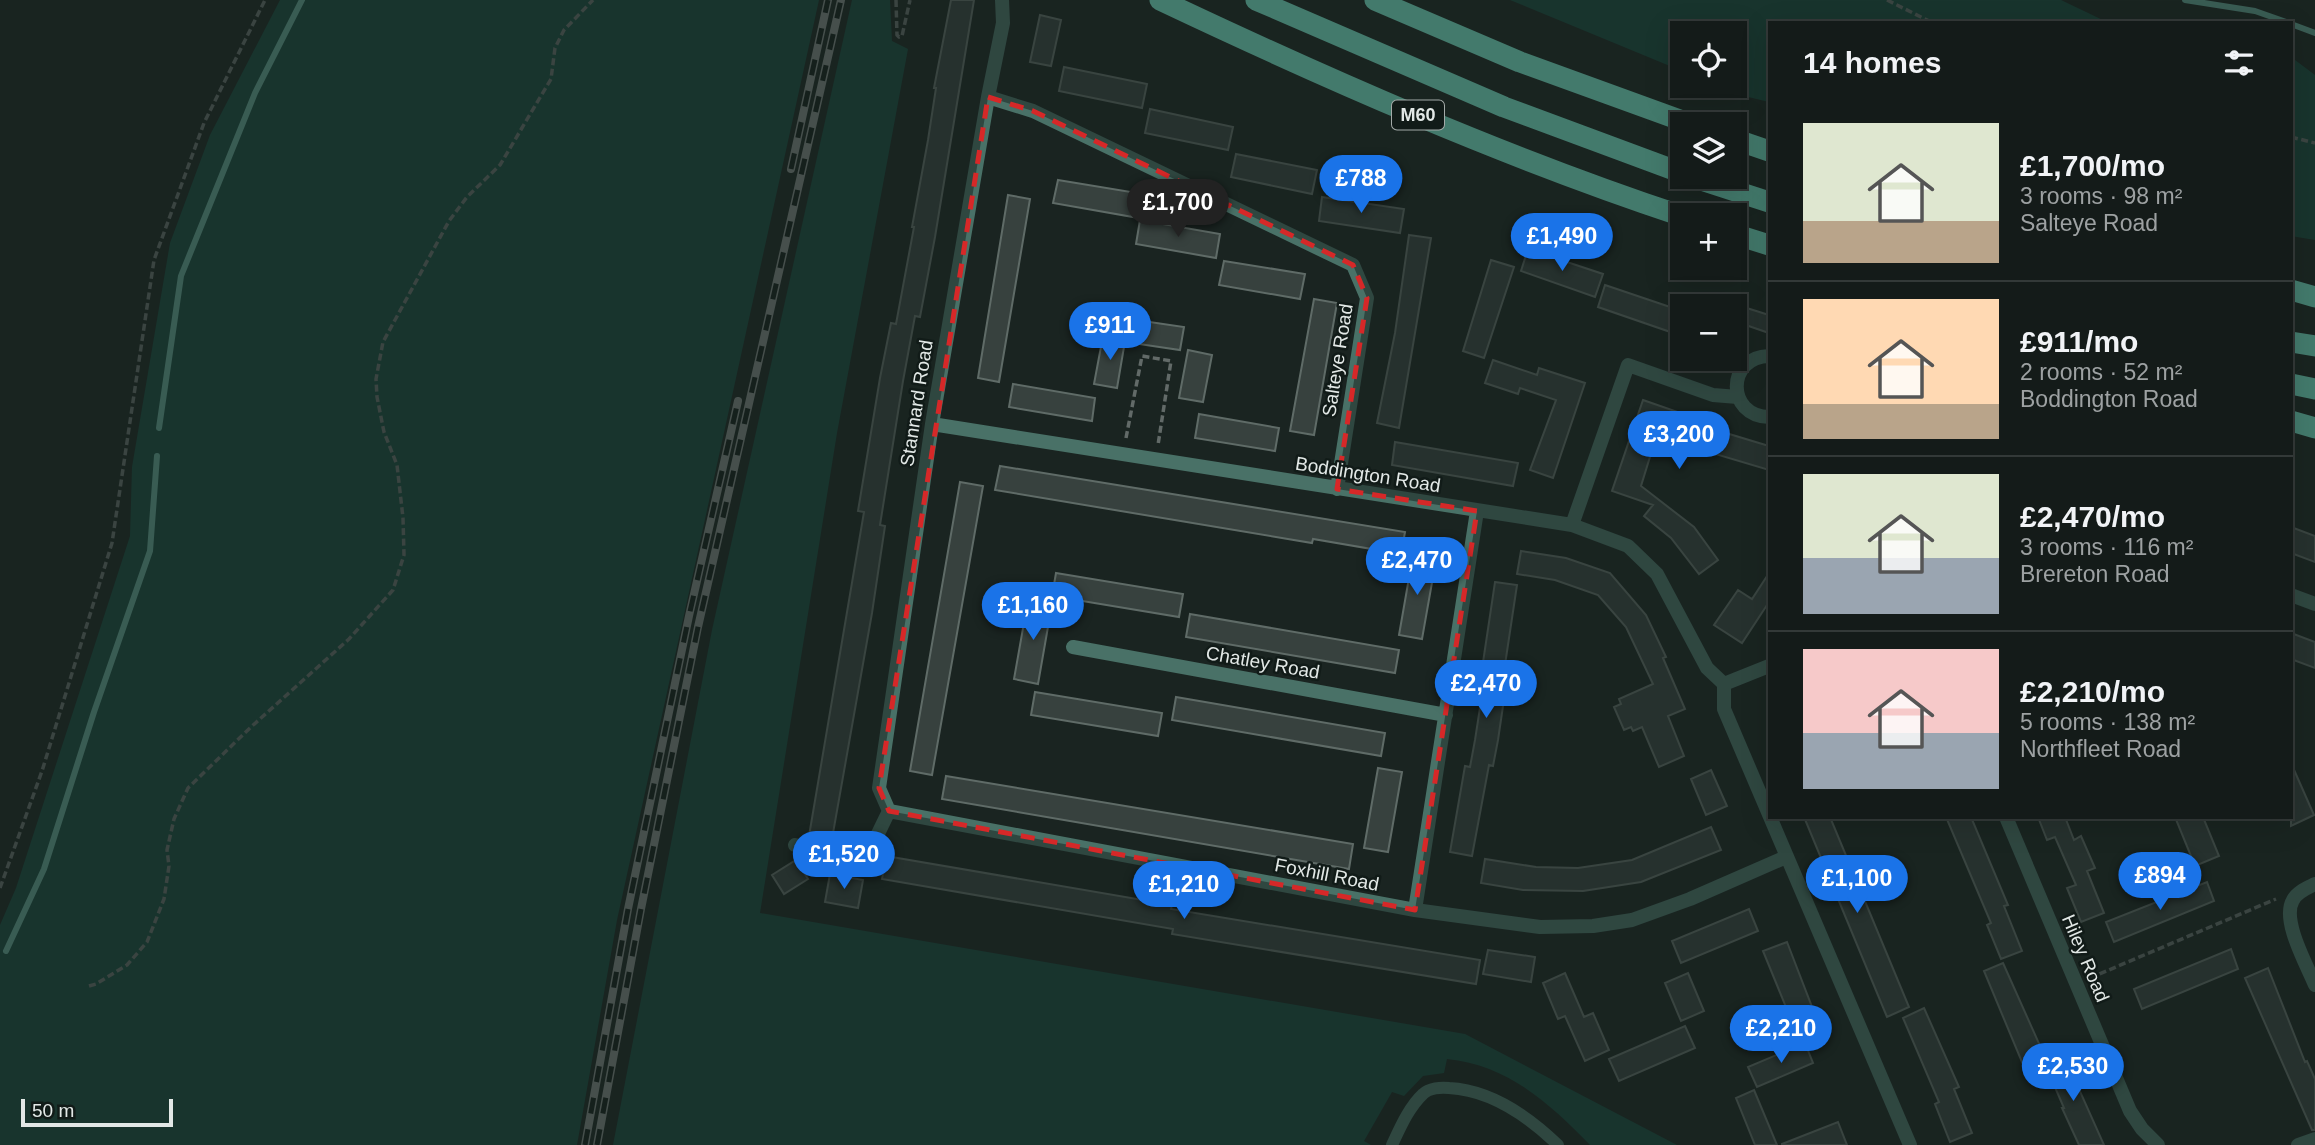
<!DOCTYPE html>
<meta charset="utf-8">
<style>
body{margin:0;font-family:Arial,sans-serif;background:#1d2422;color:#f1f3f6;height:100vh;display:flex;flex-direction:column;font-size:26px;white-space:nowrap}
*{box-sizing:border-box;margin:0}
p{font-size:23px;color:#9da1a2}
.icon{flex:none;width:38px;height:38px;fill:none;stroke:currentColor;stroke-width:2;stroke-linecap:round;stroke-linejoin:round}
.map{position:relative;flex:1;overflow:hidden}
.sheet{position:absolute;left:1768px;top:21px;width:525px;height:798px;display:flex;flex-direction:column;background:#141b19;border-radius:0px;box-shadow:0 7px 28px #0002,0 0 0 2px #333938}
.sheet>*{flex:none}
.tools{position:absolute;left:1670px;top:21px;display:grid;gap:14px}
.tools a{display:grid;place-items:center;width:77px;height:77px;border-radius:0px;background:#141b19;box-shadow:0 7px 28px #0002,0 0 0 2px #333938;font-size:35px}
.scale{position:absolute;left:21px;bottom:18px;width:152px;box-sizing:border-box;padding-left:7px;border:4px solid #e2e8e6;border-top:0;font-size:19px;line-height:24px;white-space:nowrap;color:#e2e8e6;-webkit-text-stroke:5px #111b18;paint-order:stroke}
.price{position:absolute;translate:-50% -60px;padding:0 16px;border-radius:24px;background:#1a73e8;color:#fff;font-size:23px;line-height:46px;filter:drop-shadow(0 2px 4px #0008)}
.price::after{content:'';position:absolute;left:50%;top:42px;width:21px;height:16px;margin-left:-10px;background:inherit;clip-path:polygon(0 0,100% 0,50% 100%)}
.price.active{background:#222;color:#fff}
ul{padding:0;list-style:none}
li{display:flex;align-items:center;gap:21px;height:175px;padding:0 35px}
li+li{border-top:2px solid #333938}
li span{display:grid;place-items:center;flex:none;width:196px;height:140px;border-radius:0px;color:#555}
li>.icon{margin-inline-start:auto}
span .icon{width:84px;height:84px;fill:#fffc;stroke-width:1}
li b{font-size:30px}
h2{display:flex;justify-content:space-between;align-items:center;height:84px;padding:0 35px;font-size:30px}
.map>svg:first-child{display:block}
.green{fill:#17483d}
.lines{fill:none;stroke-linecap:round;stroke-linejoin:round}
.stream{stroke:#619f91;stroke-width:6}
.building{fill:#37413e;stroke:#5f6b67;stroke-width:2}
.path{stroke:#626a68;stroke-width:3.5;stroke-dasharray:7 3.5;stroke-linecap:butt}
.lane{stroke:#497167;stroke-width:12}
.street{stroke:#497167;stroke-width:14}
.highway{stroke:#76e2c8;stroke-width:21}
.rail-casing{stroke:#7c8481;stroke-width:8}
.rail{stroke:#111b18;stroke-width:5;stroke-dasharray:16;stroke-linecap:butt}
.marked{fill:none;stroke:#d62828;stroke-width:5;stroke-dasharray:14 9;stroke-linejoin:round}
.labels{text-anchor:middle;stroke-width:5;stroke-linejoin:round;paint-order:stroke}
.shield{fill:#111b18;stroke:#a3aaa8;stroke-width:2}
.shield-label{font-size:18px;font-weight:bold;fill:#e2e8e6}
.street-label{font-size:19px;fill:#e2e8e6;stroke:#111b18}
</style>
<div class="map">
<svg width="2315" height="1145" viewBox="0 0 2315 1145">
<rect width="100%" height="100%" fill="#1a2421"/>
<path class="green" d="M280,0H819L617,920L577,1145H0V925L16,888L130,536L132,467L170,243L210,135Z
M852,0H890L892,41L908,49L837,433L760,913L1465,1034L1677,1145H1590C1550,1104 1508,1065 1447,1059L1444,1073L1423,1076L1404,1096L1392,1092L1364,1141L1371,1145H613L712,630Z
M1510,0H2061L2109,23H1769V102L1740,95L1718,86H1734V33H1682V71Z
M2291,57L2315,75V240L2291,236Z"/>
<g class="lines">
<path class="stream" d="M2185,0L2255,11L2289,23
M2291,24L2315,33
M159,428L181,276L255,93L302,0
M6,951L44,869L94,712L150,551L157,456"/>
</g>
<path class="building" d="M951,0H974L935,237L920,317L915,316L903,381L880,525L885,526L872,613L832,839L809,836L864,512L858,511L880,378L891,323L896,324L914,227H912L928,140L936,88H934Z
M1040,15L1061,20L1051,66L1030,62Z
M1064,67L1147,84L1142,108L1059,91Z
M1150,109L1233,127L1228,150L1145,133Z
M1236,154L1317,170L1312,194L1231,177Z
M1058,180L1137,193L1133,217L1053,203Z
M1008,195L1030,199L999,382L978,378Z
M1322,197L1404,209L1400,233L1319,221Z
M1140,220L1220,234L1216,258L1136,244Z
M1409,235L1431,238L1399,428L1377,423L1395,333Z
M1528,249L1603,274L1595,297L1521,271Z
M1491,260L1514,267L1484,358L1463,351Z
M1224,261L1305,274L1300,299L1219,285Z
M1605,285L1682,311V336L1598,307Z
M1314,299L1337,303L1314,435L1290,431Z
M1734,304L1769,315V333L1734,321Z
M1136,320L1184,327L1180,350L1132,343Z
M1103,336L1125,341L1117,388L1094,384Z
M1188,350L1212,355L1203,402L1179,398Z
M1493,360L1537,375L1539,368L1585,383L1553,478L1530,470L1556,400L1520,388L1518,394L1485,383Z
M1013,384L1095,398L1092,421L1009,407Z
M1643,400L1695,418L1693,423L1769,446V470L1695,448L1697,444L1658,431L1641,486L1694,527L1718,560L1699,574L1671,538L1644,516L1653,505L1612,491Z
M1199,414L1279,428L1275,451L1195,438Z
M1395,442L1518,463L1513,486L1392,465Z
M1000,466L1405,532L1401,554L1313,539L1312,543L995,490Z
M960,482L983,486L932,775L910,771Z
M2291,527L2315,536V562L2291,553Z
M1521,551L1566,558L1610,573L1646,615L1666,657L1663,658L1685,709L1668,716L1684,756L1659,767L1642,727L1633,731L1631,727L1624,730L1614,707L1621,704L1619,699L1653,684L1626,627L1598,595L1555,580L1517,574Z
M1413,555L1436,560L1422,639L1399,635Z
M1056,573L1183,594L1179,617L1052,596Z
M1769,573V602L1742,643L1714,625L1738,590L1752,599Z
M1495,582L1517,585L1503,678L1507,679L1498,740L1493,766L1489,765L1472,856L1450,852L1465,766L1470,767L1475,740L1486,669H1482Z
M1028,600L1052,604L1038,684L1014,679Z
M1190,614L1399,650L1395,673L1186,637Z
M2291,633L2315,642V668L2291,659Z
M1035,692L1162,713L1158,736L1031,715Z
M1176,697L1385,733L1381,756L1172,720Z
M2291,763L2314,815L2291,826Z
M1378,768L1402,772L1388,852L1364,848Z
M1711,770L1727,806L1706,815L1691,779Z
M946,776L1353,844L1349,869L942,799Z
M1804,817H1830L1909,1007L1887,1017Z
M1946,817H1971L2008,905L2004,906L2022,951L2001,959L1987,925L1991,923Z
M2038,817H2065L2074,840L2081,836L2095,868L2087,871L2104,913L2081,922L2067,888L2076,885L2055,837L2047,840Z
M2175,817H2203L2219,856L2195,866Z
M1711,827L1721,850L1641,882L1583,891L1523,890L1481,883L1485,859L1536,867L1578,868L1632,860Z
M886,856L1172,905L1171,909L1480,960L1476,984L1172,934L1173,929L882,879Z
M796,860L808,879L784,894L772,875Z
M830,874L863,880L858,908L825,902Z
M2207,882L2214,901L2114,942L2106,922Z
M1749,909L1758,931L1681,963L1672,941Z
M1787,942L1819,1025L1797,1034L1763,951Z
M2231,949L2238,969L2142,1009L2134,989Z
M1488,950L1535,957L1531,982L1483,974Z
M2003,963L2045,1057L2024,1067L1984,971Z
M2268,968L2305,1062L2307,1061L2315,1079V1130H2312L2245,978Z
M1565,973L1584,1017L1593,1013L1609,1050L1585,1061L1565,1016L1558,1019L1543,983Z
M1688,973L1704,1011L1681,1021L1665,983Z
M1924,1008L1959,1087L1954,1089L1972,1133L1950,1142L1935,1104L1939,1102L1903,1018Z
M1685,1026L1695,1048L1619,1081L1609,1059Z
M1805,1043L1813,1063L1757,1087L1748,1067Z
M2067,1055L2078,1087L2104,1145H2079L2062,1108H2064L2045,1064Z
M1754,1090L1777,1145H1755L1736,1098Z
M1838,1122L1847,1145H1782V1144Z"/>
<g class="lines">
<path class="path" d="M896,0L897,35L899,37L902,36L910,0
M1887,0L1933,23
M2291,137L2315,143
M1126,438L1142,356L1171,361L1158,445
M0,888L42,771L112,543L154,260L204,123L265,0
M2090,978L2276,899
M89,986L96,984L127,965L147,942L164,899L169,866L167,850L174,819L188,788L251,727L349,639L393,590L404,555L403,518L397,465L384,432L377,397L376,379L383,342L449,221L467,197L500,165L551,79L555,48L564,30L593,0"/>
<path class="lane" d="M1392,1145C1400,1128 1409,1107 1423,1094C1429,1088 1441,1087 1449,1088C1490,1090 1529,1117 1558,1145"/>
<path class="street" d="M988,97L1033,111L1353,265L1367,298L1337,489
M1769,356C1726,357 1726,416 1769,417
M932,424L1572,525L1628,546L1657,574L1707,668L1724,684
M1572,525L1628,365L1713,395L1738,397
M2291,595L2315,604
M1073,647L1446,715
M1724,684V709L1910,1145
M1724,684L1769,666
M889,811L879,788L932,424L988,97L1003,23L1002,0
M2006,817L2130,1111L2142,1129L2158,1145
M795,845L850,856L873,844L889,811L1415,910L1540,927L1593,926L1632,920L1690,899L1786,857
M2315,884C2307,888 2297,892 2293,900C2281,920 2307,965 2315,985
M1415,910L1477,511
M2298,1145L2315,1139"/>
<path class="highway" d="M1160,0C1329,80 1504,157 1682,216
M1256,0L1504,107L1682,173
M1375,0L1520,62L1691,124
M1734,139L1769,151
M1692,177L1769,202
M1734,234L1769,245
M2291,290L2315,297
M2291,342L2315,346
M2291,384L2315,389
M2291,421L2315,428"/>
<g class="rail-casing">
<path id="rail" d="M791,169L828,0
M585,1145L628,909L689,616L738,401
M597,1145L641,909L698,627L841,0"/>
</g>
<use href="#rail" class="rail"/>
</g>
<path d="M0 0H2315V1145H0ZM988,97L1033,111L1353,265L1367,298L1337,489L1477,511L1415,910L889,811L879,788Z" fill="#1a2421" fill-opacity=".55" fill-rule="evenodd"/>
<path class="marked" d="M988,97L1033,111L1353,265L1367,298L1337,489L1477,511L1415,910L889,811L879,788Z"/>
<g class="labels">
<rect class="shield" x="1392" y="100.5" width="52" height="29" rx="5"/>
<g class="shield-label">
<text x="1418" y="121">M60</text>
</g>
<g class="street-label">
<text transform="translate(1337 360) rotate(-81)" y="7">Salteye Road</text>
<text transform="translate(916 403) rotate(-81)" y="7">Stannard Road</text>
<text transform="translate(1368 474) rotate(9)" y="7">Boddington Road</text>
<text transform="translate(1263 662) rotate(10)" y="7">Chatley Road</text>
<text transform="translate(1327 874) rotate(11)" y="7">Foxhill Road</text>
<text transform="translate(2086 958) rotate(67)" y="7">Hiley Road</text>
</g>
</g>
</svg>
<div class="tools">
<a><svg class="icon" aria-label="locate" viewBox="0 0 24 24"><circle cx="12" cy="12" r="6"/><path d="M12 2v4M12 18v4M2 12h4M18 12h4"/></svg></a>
<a><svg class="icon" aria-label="layers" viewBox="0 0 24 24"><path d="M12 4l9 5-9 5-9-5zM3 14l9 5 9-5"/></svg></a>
<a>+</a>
<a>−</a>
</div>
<div class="scale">50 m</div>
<b class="price" style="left:1361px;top:215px">£788</b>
<b class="price active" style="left:1178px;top:239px">£1,700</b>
<b class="price" style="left:1562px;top:273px">£1,490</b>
<b class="price" style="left:1110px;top:362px">£911</b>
<b class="price" style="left:1679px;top:471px">£3,200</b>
<b class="price" style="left:1417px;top:597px">£2,470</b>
<b class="price" style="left:1033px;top:642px">£1,160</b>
<b class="price" style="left:1486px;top:720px">£2,470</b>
<b class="price" style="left:844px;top:891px">£1,520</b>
<b class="price" style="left:2160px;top:912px">£894</b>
<b class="price" style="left:1857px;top:915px">£1,100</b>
<b class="price" style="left:1184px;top:921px">£1,210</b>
<b class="price" style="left:1781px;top:1065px">£2,210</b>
<b class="price" style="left:2073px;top:1103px">£2,530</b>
<section class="sheet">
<h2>14 homes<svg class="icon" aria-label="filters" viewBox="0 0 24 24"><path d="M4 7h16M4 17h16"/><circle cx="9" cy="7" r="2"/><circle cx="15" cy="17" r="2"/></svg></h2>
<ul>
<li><span style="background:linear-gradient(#dfe7d0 70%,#b9a48a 0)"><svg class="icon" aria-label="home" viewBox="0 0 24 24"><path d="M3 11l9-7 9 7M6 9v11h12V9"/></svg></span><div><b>£1,700/mo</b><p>3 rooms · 98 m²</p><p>Salteye Road</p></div></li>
<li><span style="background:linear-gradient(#ffd9b3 75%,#b9a48a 0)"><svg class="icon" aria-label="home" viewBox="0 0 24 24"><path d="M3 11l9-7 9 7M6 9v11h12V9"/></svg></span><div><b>£911/mo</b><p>2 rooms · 52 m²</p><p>Boddington Road</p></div></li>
<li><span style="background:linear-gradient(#dfe7d0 60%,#9aa5b1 0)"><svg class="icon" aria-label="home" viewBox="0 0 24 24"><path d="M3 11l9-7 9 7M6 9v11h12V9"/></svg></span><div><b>£2,470/mo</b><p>3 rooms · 116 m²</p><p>Brereton Road</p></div></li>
<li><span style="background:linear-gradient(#f6c9c9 60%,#9aa5b1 0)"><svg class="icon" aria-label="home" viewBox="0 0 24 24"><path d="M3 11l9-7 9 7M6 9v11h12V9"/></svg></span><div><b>£2,210/mo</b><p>5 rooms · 138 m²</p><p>Northfleet Road</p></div></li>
</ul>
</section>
</div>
